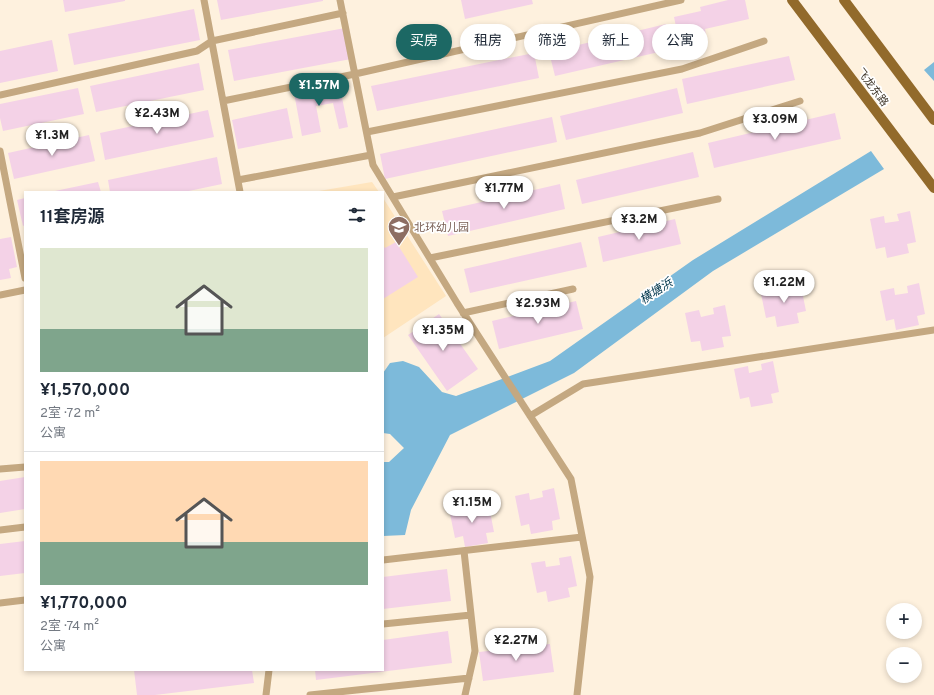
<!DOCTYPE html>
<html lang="zh">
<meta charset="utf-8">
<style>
body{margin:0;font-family:Overpass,"Noto Sans SC",sans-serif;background:#f6f6f7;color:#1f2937;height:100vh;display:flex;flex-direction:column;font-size:15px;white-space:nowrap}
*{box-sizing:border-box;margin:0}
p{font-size:13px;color:#747a83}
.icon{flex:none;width:22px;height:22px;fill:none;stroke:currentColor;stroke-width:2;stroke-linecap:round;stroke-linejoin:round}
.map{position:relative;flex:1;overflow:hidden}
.side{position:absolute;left:24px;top:191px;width:360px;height:480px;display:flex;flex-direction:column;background:#fff;border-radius:0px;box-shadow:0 2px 6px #0003}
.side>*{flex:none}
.guide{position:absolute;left:396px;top:24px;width:380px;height:36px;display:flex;gap:8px}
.fabs{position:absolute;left:886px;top:603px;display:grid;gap:8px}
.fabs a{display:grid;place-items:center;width:36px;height:36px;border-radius:50%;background:#fff;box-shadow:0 2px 6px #0003;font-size:20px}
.price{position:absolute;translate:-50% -34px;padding:0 9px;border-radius:14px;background:#fff;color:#222;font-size:13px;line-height:26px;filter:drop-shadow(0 1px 2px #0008)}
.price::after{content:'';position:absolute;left:50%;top:24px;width:12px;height:9px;margin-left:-6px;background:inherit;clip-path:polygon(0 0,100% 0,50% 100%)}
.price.active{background:#1c6864;color:#fff}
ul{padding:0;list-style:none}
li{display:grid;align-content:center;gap:8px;height:212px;padding:0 16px}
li+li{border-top:1px solid #e0e1e3}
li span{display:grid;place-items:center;height:124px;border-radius:0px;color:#555}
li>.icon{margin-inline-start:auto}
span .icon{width:72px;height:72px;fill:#fffc;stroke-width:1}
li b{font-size:17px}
h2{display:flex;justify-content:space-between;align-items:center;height:48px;padding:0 16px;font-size:17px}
.chip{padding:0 14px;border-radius:18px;background:#fff;box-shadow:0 2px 6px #0003;font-size:14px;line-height:36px}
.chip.active{background:#1c6864;color:#fff}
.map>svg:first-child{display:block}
.built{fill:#ffe5be}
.water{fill:#7dbada}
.building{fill:#f4d2e7}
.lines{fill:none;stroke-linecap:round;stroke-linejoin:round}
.service{stroke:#c4a881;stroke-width:7}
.primary{stroke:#926a2b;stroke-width:10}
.labels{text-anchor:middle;stroke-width:3.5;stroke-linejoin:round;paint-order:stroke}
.street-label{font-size:11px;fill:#41382c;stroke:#fff}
.education-label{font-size:11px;fill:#785e54;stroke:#fff;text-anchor:start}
.water-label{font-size:12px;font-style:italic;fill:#00364c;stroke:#fff}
</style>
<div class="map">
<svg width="934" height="695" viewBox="0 0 934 695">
<rect width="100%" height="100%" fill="#fef1de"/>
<path class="built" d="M372,182L379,192H313Z
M383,198L446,296L383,338Z"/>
<path class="water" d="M934,62V81L924,70Z
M871,151L884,169L713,271L574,373L450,435L411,510L405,535L383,536V462H389L404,448L390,434L383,433V373L390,363L403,361L419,367L442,392L456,396L550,361L693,260Z"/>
<path class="building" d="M63,0H125V1L65,12Z
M217,0H323V1L221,20Z
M461,0H532L533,4L465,19Z
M728,0H745L749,19L705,29L706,34L679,41L674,17L701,11L700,7Z
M194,9L200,40L74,65L68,34Z
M666,24L672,49L555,76L549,52Z
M345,28L351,59L234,81L228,50Z
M52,40L58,71L0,83V51Z
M534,53L539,78L377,111L371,86Z
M789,56L795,80L687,104L682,79Z
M199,63L204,90L96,112L90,86Z
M339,83L348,127L339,129L333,103L316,106L321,132L302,136L294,93Z
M78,88L84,114L3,131L0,118V104Z
M677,88L683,113L566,140L560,116Z
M287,108L293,138L238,149L232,120Z
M208,110L214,137L105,160L100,133Z
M835,113L841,139L714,168L708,143Z
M552,117L557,142L385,179L380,154Z
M89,135L95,161L14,179L8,153Z
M693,152L699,177L582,204L576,180Z
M217,157L222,184L184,192H110L108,180Z
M98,182L101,192H55V191Z
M560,184L565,209L448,236L442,211Z
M25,198V225L23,226L17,200Z
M910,211L916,242L907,244L909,253L887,258L885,247L876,249L870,219L884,216L885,223L899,221L897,214Z
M675,219L681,244L603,262L598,237Z
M11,237L17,267L9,269L11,278L0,280V239Z
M396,242L418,277L383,299V245L385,248Z
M581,242L587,267L470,293L464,269Z
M800,281L806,311L797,313L799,323L777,327L775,316L766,318L760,289L774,286L776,293L789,290L787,283Z
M919,283L925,314L917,316L919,325L896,330L894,319L886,321L880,291L894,288L895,295L908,293L907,286Z
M576,301L583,329L499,349L492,321Z
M725,305L731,336L722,337L724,347L702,351L700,341L691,342L685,313L699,310L701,317L714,314L713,308Z
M439,314L478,369L447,391L408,335Z
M773,361L779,392L771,394L773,403L751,407L749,397L740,399L734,369L748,366L749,373L762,370L761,364Z
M25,477V509L0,513V481Z
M554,488L560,519L552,521L553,530L531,534L529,524L521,526L515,496L529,493L530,500L543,497L542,491Z
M488,501L494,532L486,533L488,543L465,547L463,536L455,538L449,509L463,506L464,513L478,510L476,503Z
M25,541V573L0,576V544Z
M571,556L577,586L568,588L570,597L548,602L546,591L537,593L531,563L545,561L546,567L560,565L559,558Z
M447,569L451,601L383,609V577Z
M448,631L452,663L316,680L315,670H383V640Z
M550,644L554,672L483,681L479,652Z
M134,670H252L254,683L155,695H137Z"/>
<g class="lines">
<path class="service" d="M204,0L240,192
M340,0L373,165L457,303L571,479L590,577L577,695
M0,95L197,51L212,41L343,13
M223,101L355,74L681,0
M367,132L682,69L764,41
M0,151L25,278
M238,180L371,155
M393,197L700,133L800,101
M430,258L718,199
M0,295L25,290
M463,313L573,289
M530,416L583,384L934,330
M0,469L25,467
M0,530L25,527
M464,551L475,651L465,695
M383,560L582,537
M0,603L25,600
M383,624L471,615
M266,695L269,670
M310,695L469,678"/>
<path class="primary" d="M792,0L934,188
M844,0L934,120"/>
</g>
<defs>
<g id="school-pin" transform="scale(1.15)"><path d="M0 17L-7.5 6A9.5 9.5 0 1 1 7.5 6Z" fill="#8d6e63" stroke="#fff"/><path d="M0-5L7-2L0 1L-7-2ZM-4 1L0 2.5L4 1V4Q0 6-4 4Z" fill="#fff"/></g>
</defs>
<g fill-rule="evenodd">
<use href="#school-pin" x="399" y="227"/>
</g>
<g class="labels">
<g class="street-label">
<text transform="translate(873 87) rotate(53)" y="4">飞龙东路</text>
</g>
<g class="education-label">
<text x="414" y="231">北环幼儿园</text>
</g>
<g class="water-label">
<text transform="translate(656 291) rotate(-33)" y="4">横塘浜</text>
</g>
</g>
</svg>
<div class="fabs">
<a>+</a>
<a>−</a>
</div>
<b class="price active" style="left:319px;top:107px">¥1.57M</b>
<b class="price" style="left:157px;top:135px">¥2.43M</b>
<b class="price" style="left:775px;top:141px">¥3.09M</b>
<b class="price" style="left:52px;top:157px">¥1.3M</b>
<b class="price" style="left:504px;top:210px">¥1.77M</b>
<b class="price" style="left:639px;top:241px">¥3.2M</b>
<b class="price" style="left:784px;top:304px">¥1.22M</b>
<b class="price" style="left:538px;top:325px">¥2.93M</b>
<b class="price" style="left:443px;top:352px">¥1.35M</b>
<b class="price" style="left:472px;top:524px">¥1.15M</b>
<b class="price" style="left:516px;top:662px">¥2.27M</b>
<div class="guide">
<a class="chip active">买房</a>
<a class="chip">租房</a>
<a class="chip">筛选</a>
<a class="chip">新上</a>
<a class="chip">公寓</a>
</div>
<section class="side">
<h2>11套房源<svg class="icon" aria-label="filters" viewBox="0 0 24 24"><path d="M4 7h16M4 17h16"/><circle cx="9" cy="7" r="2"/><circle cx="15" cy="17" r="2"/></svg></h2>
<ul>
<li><span style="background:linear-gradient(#dfe7d0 65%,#7fa58c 0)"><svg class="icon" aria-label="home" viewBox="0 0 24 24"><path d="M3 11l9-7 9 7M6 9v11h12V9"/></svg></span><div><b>¥1,570,000</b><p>2室 · 72 m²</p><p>公寓</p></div></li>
<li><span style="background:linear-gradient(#ffd9b3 65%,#7fa58c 0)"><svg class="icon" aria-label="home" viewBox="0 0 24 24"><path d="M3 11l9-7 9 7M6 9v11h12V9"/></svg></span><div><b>¥1,770,000</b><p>2室 · 74 m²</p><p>公寓</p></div></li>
</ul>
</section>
</div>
